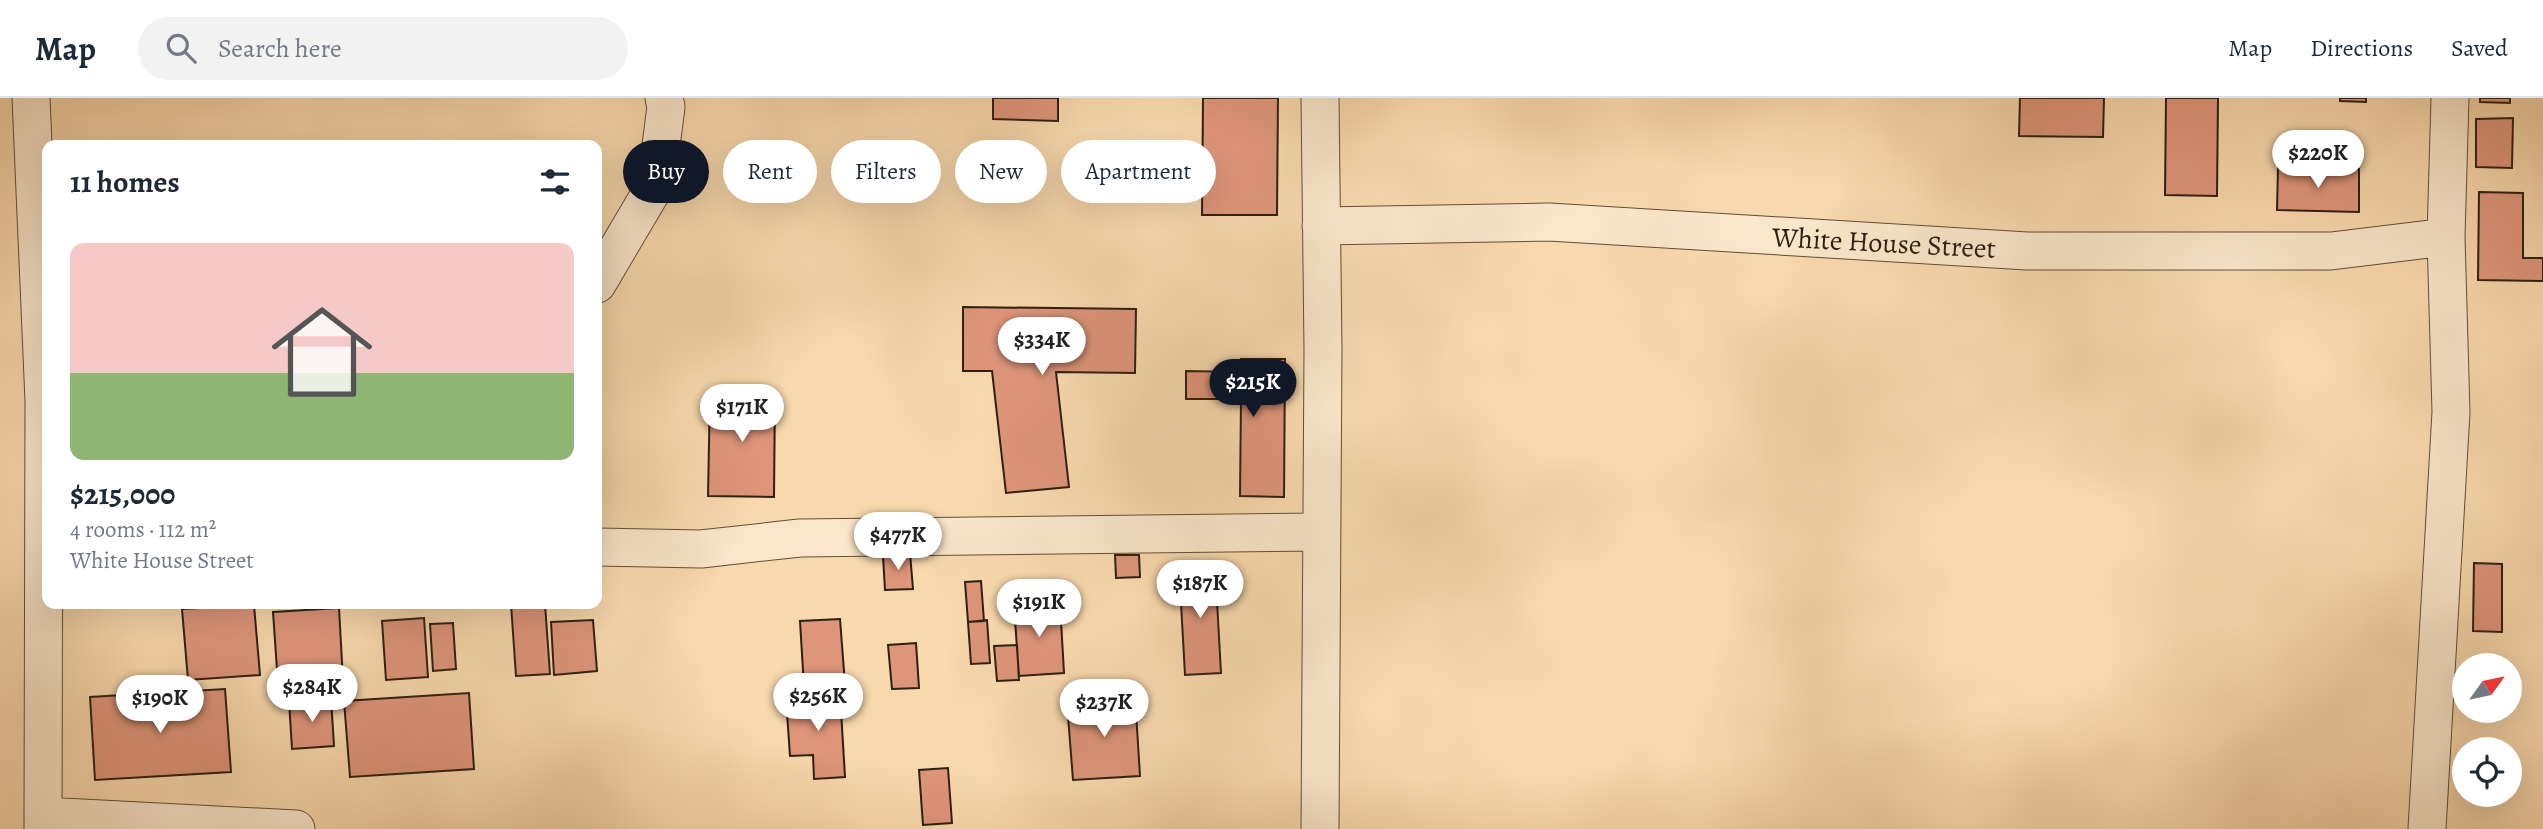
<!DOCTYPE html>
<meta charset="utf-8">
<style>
body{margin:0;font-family:Alegreya,serif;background:#f2f2f3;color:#1f2937;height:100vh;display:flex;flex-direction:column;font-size:26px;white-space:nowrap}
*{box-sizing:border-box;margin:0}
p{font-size:23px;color:#747a83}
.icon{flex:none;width:38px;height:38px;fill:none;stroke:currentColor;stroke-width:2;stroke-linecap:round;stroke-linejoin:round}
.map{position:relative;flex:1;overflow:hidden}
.details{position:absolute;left:42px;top:42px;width:560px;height:469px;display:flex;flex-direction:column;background:#fff;border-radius:14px;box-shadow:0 7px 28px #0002}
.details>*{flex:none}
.top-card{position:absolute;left:623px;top:42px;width:665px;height:63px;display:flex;gap:14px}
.needle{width:46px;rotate:57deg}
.fabs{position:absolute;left:2452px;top:555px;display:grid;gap:14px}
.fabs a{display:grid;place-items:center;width:70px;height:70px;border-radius:50%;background:#fff;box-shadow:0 7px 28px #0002;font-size:35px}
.price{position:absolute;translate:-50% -60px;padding:0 16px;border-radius:24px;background:#fff;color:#222;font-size:23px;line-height:46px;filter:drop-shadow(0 2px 4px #0008)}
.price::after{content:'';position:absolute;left:50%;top:42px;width:21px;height:16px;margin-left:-10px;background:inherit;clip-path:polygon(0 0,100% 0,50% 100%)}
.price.active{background:#111827;color:#fff}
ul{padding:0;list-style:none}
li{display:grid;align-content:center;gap:14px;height:371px;padding:0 28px}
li+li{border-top:2px solid #e0e1e3}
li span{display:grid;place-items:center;height:217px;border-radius:14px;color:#555}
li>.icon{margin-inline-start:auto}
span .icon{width:126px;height:126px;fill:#fffc;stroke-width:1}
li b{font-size:30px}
h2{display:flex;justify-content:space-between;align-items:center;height:84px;padding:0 28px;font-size:30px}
.chip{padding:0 24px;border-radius:32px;background:#fff;box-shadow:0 7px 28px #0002;font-size:24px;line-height:63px}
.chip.active{background:#111827;color:#fff}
header{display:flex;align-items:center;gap:42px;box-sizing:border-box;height:98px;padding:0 35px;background:#fff;border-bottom:2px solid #e0e1e3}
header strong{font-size:33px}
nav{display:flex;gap:38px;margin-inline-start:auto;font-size:24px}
.search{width:490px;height:63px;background:#f2f2f3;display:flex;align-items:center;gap:18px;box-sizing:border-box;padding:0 24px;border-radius:38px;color:#747a83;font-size:26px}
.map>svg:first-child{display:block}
.building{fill:#de957a;stroke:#2d1f11;stroke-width:2}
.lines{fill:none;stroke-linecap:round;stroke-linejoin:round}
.street-casing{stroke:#604d38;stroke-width:39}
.street{stroke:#fae6ca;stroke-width:37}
.labels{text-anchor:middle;stroke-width:5;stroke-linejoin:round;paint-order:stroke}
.street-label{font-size:28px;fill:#2d1f11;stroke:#fae6ca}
</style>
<header>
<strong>Map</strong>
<div class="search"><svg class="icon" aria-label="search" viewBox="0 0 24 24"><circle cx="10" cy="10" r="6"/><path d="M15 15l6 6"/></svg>Search here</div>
<nav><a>Map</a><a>Directions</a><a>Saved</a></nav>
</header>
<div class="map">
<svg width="2543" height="731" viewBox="0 0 2543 731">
<rect width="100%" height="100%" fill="#f8d8ad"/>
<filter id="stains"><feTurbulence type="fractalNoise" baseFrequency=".00286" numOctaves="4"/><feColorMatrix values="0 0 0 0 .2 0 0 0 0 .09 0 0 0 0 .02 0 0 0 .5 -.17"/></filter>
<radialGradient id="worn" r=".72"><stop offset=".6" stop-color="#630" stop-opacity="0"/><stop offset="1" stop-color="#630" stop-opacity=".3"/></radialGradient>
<path class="building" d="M993,0H1058V23L993,21Z
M1203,0H1278L1277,117H1202Z
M2020,0H2104L2103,39L2019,38Z
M2166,0H2218L2217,98L2165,97Z
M2340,0H2366V4L2340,3Z
M2480,0H2510V5L2480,4Z
M2513,20L2512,70L2476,69V21Z
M2278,70L2359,71V114L2277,112Z
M2479,94L2523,95V160H2543V183L2478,182Z
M963,209L1136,211L1135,275L1056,274L1069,389L1006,395L992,273H963Z
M1241,261H1285L1284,399L1240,398L1241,301H1186V273L1242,274Z
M710,293L775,294L774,399L708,398Z
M910,455L913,491L885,492L883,458Z
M1115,457H1139L1140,479L1116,480Z
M2474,465L2502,466V534L2473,533Z
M1215,467L1221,575L1185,577L1179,469Z
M981,483L984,523L968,524L965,484Z
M1060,505L1064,575L1019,578L1014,508Z
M511,506H545L550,576L516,578Z
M254,507L260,577L188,582L182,511Z
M339,510L343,582L278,586L273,514Z
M424,520L428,579L386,582L382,523Z
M840,521L845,586L804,589L800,523Z
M593,522L597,573L554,577L551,524Z
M987,522L990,565L971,566L968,524Z
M453,525L456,571L433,573L430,526Z
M916,545L919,590L892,591L888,547Z
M1017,547L1019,582L997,583L994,548Z
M1114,590L1116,615L1136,614L1140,678L1073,682L1068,618L1086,617L1085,592Z
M225,591L231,674L95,682L90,599Z
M469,595L474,671L350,679L344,603Z
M840,596L845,679L814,681L813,657L790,658L786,600Z
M331,600L334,648L292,651L289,603Z
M948,670L952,725L923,727L919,672Z"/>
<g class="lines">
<g class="street-casing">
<path id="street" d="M31,0L44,303L43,731
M1321,128L1549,124L2027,153H2331L2446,139
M597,186L656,86L666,9L664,0
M597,449L701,451L800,440L1321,434
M43,718L296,731
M1320,731L1323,251L1320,0
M2427,731L2451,314L2446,139L2450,0"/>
</g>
<use href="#street" class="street"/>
</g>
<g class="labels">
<g class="street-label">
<text transform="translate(1884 144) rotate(3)" y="10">White House Street</text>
</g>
</g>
<rect width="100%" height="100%" filter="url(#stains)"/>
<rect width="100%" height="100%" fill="url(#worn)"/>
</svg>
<div class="fabs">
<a><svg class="needle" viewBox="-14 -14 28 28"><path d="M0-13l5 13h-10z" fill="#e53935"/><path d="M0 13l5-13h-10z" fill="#747a83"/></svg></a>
<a><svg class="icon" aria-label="locate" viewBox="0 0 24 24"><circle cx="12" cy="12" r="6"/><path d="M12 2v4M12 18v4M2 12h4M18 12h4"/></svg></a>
</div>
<b class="price" style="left:2318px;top:92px">$220K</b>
<b class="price" style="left:1042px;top:279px">$334K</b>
<b class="price active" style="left:1253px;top:321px">$215K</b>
<b class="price" style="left:742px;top:346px">$171K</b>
<b class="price" style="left:898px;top:474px">$477K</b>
<b class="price" style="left:1200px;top:522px">$187K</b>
<b class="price" style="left:1039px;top:541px">$191K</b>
<b class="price" style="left:312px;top:626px">$284K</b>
<b class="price" style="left:818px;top:635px">$256K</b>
<b class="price" style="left:160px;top:637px">$190K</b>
<b class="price" style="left:1104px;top:641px">$237K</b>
<div class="top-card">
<a class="chip active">Buy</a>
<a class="chip">Rent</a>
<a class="chip">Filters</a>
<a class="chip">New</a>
<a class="chip">Apartment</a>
</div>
<section class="details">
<h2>11 homes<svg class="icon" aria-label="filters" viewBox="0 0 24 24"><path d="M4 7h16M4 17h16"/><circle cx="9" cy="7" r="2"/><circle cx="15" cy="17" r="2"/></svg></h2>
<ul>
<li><span style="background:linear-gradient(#f6c9c9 60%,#8fb573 0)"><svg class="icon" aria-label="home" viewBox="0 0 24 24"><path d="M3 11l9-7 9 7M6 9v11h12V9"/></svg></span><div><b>$215,000</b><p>4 rooms · 112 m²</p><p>White House Street</p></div></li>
</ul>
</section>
</div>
